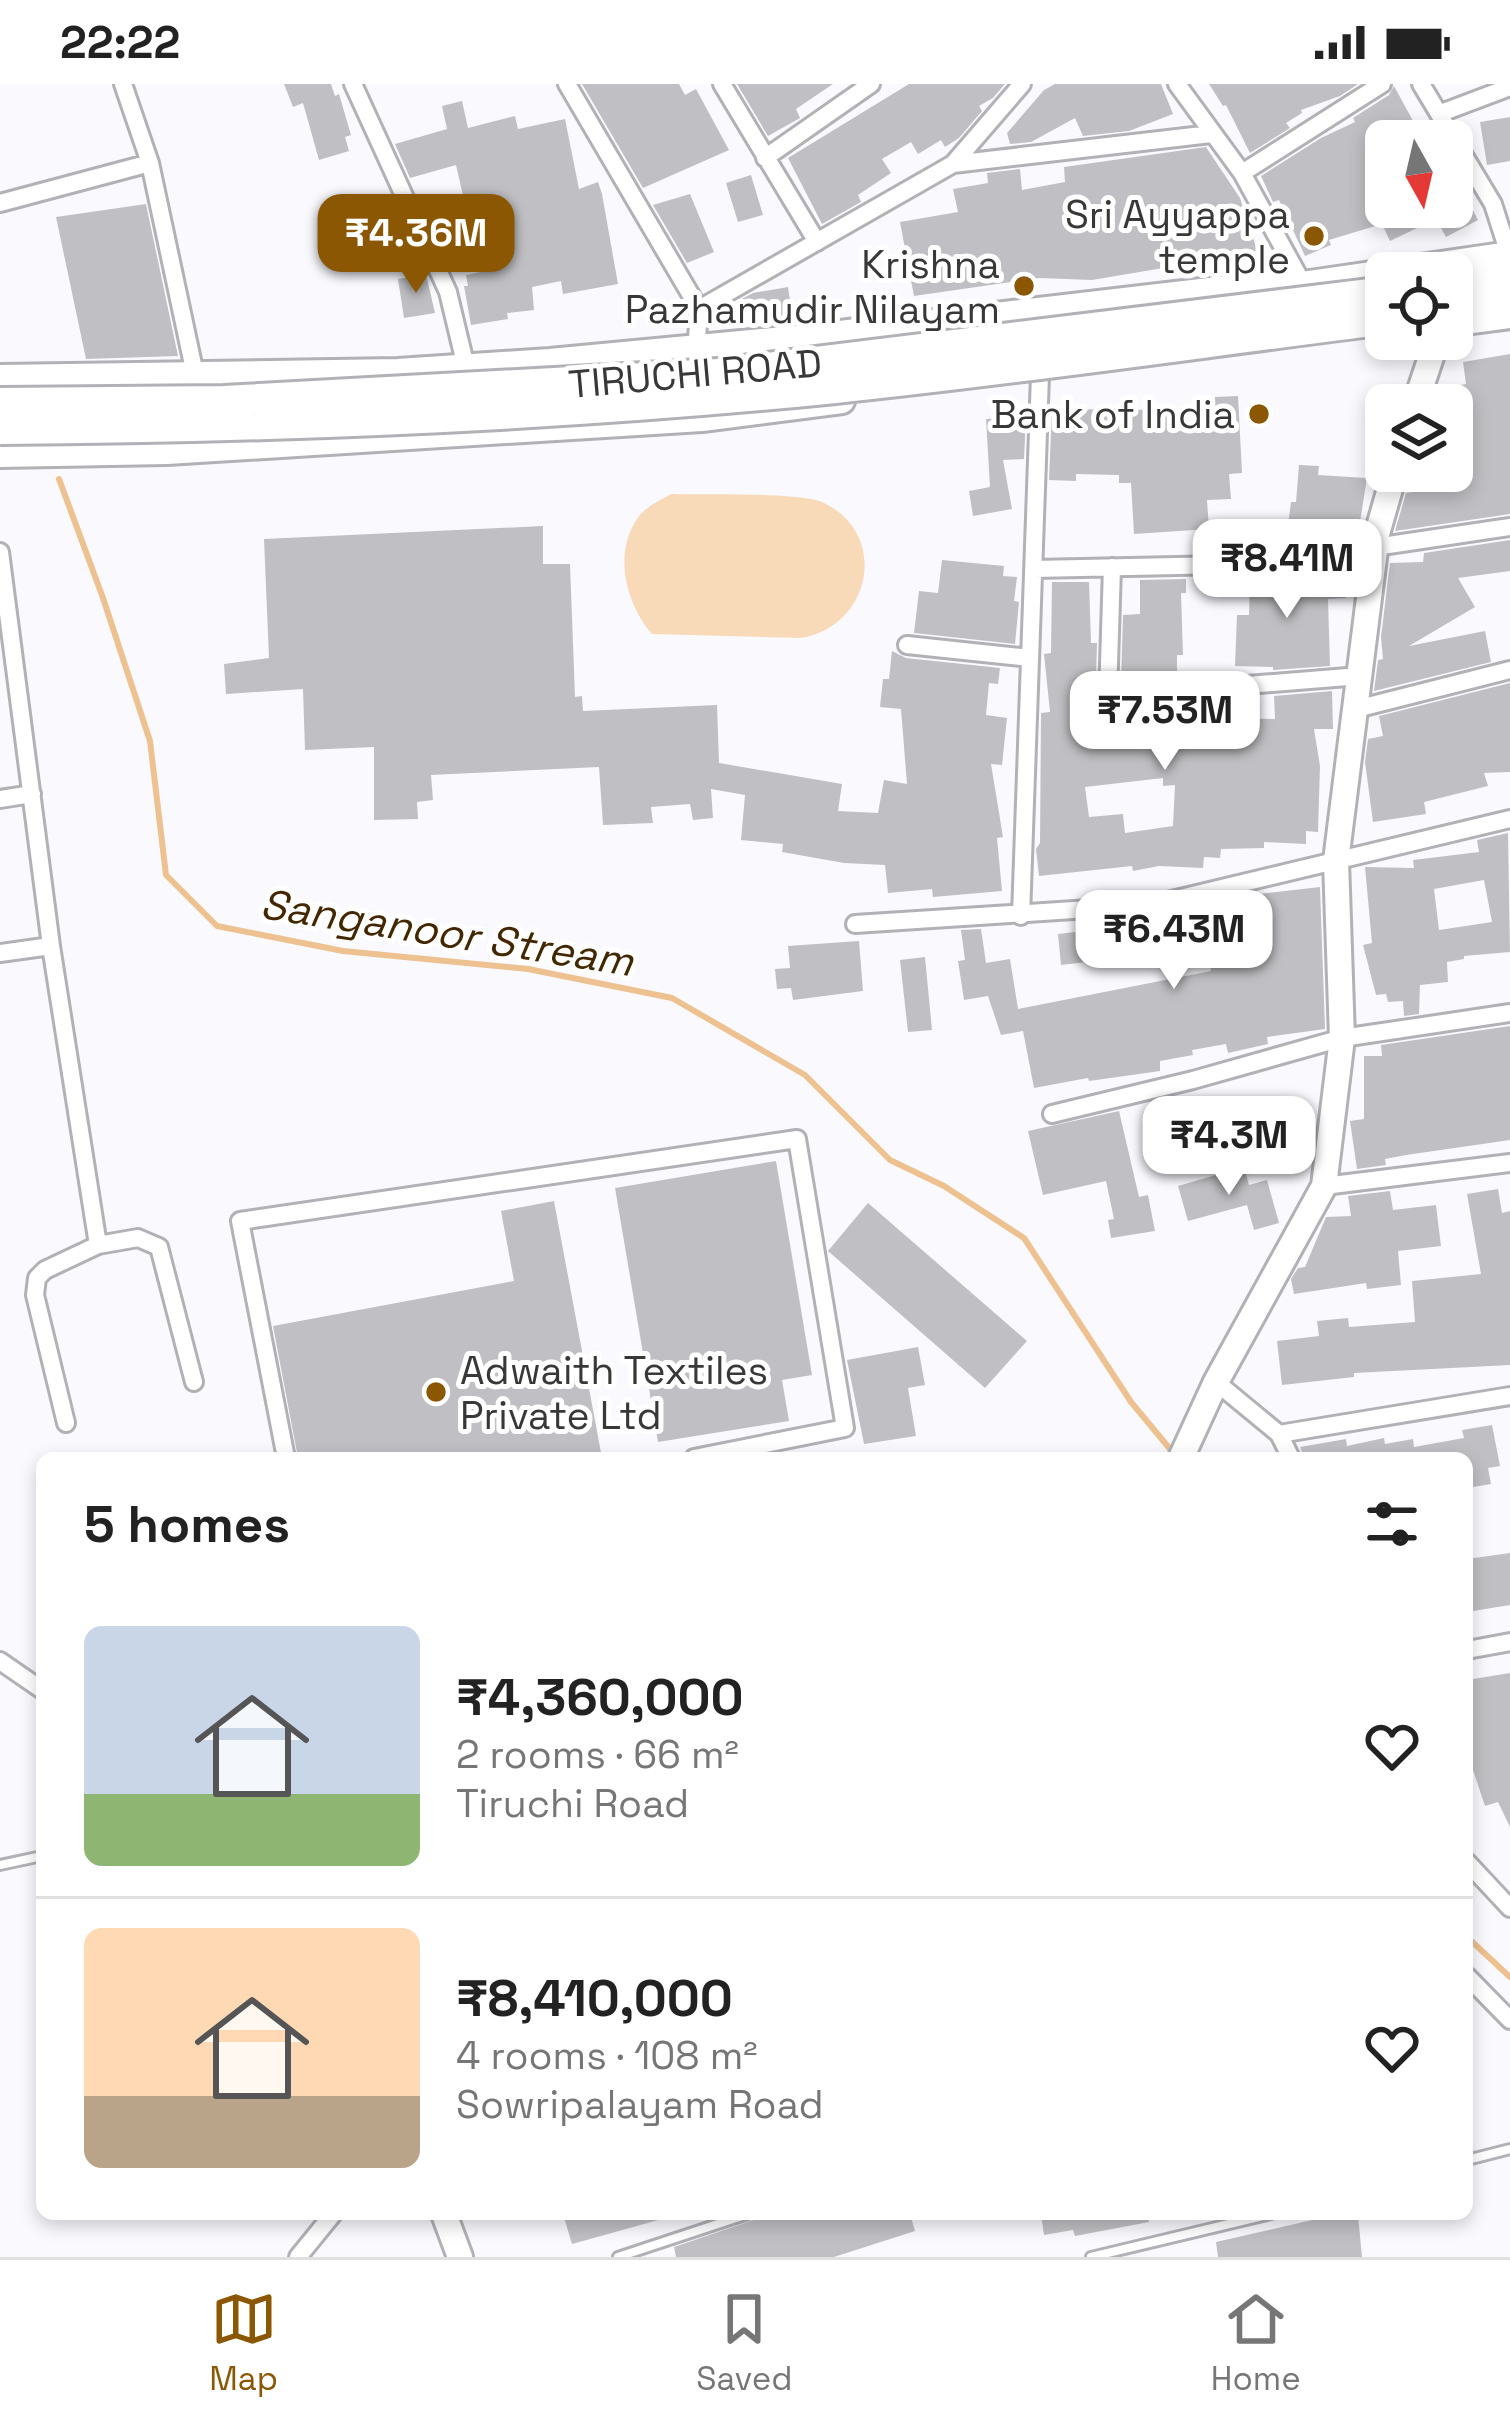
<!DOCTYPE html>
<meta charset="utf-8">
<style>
body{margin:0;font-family:"Space Grotesk",sans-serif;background:#f6f6f6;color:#222;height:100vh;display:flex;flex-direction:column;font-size:45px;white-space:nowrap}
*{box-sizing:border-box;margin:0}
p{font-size:39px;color:#767676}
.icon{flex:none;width:66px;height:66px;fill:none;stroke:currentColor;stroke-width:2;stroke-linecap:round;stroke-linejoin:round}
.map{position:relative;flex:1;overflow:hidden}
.side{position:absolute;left:36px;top:1368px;width:1437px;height:768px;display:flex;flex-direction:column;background:#fff;border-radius:18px;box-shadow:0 6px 18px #0003}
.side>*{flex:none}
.needle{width:78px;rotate:172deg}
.tools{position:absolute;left:1365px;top:36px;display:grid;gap:24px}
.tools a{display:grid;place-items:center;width:108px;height:108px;border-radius:18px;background:#fff;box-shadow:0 6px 18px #0003;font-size:60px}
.price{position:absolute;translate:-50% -102px;padding:0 27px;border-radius:24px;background:#fff;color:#222;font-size:39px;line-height:78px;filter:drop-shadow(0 3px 6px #0008)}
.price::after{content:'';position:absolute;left:50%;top:72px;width:36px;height:27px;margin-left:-18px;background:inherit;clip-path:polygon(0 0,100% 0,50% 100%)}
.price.active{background:#8b5703;color:#fff}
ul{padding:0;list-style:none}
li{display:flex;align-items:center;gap:36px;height:300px;padding:0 48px}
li+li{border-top:3px solid #e0e0e0}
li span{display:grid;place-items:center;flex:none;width:336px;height:240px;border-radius:18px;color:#555}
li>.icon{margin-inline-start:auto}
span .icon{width:144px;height:144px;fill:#fffc;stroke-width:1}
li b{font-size:51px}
h2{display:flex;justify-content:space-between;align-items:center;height:144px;padding:0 48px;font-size:51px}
.status{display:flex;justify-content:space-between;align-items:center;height:84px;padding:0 60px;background:#fff;direction:ltr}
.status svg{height:33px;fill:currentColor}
.tabs{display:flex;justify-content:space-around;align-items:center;height:168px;border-top:3px solid #e0e0e0;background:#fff;font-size:33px;color:#767676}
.tabs a{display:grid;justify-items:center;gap:6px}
.tabs .active{color:#8b5703}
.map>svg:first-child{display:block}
.green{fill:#f8dab9}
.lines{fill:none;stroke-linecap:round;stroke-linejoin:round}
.stream{stroke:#edc190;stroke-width:6}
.building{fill:#c0c0c4;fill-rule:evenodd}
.lane-casing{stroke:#b2b1b6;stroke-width:14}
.street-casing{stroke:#b2b1b6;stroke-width:22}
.secondary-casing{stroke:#b2b1b6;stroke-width:30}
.highway-casing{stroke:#b2b1b6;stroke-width:36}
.lane{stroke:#fff;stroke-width:8}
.street{stroke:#fff;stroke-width:16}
.secondary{stroke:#fff;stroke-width:24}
.highway{stroke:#fff;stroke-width:30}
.highway-bridge-casing{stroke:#b2b1b6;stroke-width:36;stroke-linecap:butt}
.highway-bridge{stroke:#fff;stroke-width:30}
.poi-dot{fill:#8b5703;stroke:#fff;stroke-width:4.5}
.labels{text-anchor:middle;stroke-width:10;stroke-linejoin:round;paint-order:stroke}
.poi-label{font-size:39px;fill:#383839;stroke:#fff;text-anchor:end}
.street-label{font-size:39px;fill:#383839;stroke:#fff}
.water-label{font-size:42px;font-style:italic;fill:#432700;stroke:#fff}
</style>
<div class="status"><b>22:22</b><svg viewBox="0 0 49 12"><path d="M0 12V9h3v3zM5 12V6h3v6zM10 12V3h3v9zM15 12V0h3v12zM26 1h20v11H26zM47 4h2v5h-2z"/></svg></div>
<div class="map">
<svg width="1510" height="2173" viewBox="0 0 1510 2173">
<rect width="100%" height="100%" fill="#faf9fe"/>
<path class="green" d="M671,410C702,411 800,408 822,418C890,449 872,542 801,554L652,550C626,520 612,468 639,432C647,422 661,416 671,410Z"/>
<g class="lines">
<path class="stream" d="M59,395L103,514L150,657L166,791L217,842L343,867L528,885L672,914L805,991L890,1076L944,1102L1024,1154L1131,1318L1175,1371
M1467,1853L1510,1893"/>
</g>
<path class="building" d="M284,0H331L335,12L339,10L351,51L345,53L349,67L319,76L303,19L293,23Z
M582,0H679L685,11L696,5L729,66L643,104Z
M737,0H833L796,25L800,34L768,52Z
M909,0H1005L993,14L979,22L982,27L959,54L945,63L941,56L918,70L911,58L882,75L891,89L858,111L861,118L822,140L788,74Z
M1055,0H1161L1173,30L1129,47L1083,52L1075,34L1031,58L1010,60L1007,49L1044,6Z
M1209,0H1358L1340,12L1301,26L1302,29L1286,39L1290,44L1250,69L1226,21L1223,22Z
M1394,2L1424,57H1386V123H1452V86L1478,136L1446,153L1436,135L1390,157L1382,140L1329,156L1331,161L1305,172L1279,116L1273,118L1261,92L1321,54L1355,38L1353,34L1389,11Z
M462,17L468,44L515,32L518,45L565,35L579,105L598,98L602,110L618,200L563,210L561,197L532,203L534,226L507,229L508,235L471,241L464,202H468L466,191L496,185L489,144L449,149L447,131L467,129L456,81L410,94L395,60L447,45L442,22Z
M1510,33V77L1487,81L1480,38Z
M1206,63L1240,114L1259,172L1222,177L1221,171L1175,177V182L1092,196L1039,194L914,212L900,138L958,128L953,105L988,99L987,89L1020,85L1022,106L1065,98L1064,83Z
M751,91L763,131L738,138L726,99Z
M690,110L714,168L687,179L653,121Z
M146,120L178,272L86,275L56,133Z
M426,190L435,229L404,234L398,195Z
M788,203L792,230L741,238L738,217L753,209Z
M1510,270V430L1395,447L1406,409L1418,407L1416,387H1452V321H1435L1438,305L1466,300L1463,278Z
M1238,312L1242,389L1229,390L1231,415L1207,416L1209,445L1134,450L1131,399H1119V391L1076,390V397L1049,396L1052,325L1170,326L1169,348L1216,342L1215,313Z
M1026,333L1024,375L1003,376L1012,425L973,432L969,407L990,403L986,335Z
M1299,381L1319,382L1318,391L1367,394L1357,457L1287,449L1291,418H1296Z
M543,442V480H570L575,613L582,612L583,627L717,621L719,679L842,700L838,727L878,729L884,696L907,700L901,625L880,623L883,595H889L892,567L906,574L1000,584L998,600L989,599L986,631L1007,634L1002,681L991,680L1003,753L997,754L1002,807L933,813L932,805L888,809L885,781L844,779L782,768L783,760L741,756L745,711L711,705L713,734L693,736L690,720L651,723L653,739L603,741L599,683L431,691L433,716L417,718L418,735L374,736V663L305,666L303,605L226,610L224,580L269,574L264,455Z
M1510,456V487L1458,494L1475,523L1409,562L1485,547L1491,578L1374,607L1378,576L1383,575L1381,553L1390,479L1423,478L1424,469Z
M942,476L1004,482L1003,492L1017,493L1014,517L1019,518L1015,560L914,549L919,507L938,509Z
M1345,491L1346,514L1328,515L1330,582L1273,586V583L1235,582L1237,531H1249L1250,499H1224V494Z
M1186,495V509H1181L1183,571H1177V623L1195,625L1120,631L1123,531L1140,530V496Z
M1052,498H1089L1091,559H1097L1096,596L1079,598L1089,656L1218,649L1235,634L1275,635L1274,612L1332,607L1333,645H1314L1320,682L1318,748L1306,747V760L1264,758V764L1221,765L1220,774L1204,773L1203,784L1159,782L1133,787L1132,782L1039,792L1036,765L1040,759L1041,629L1050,628L1044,570L1051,569ZM1163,694V702L1175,701L1173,742L1125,749L1123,730L1089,733L1085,703Z
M1510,599V688L1484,689L1488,702L1424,718L1426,730L1373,738L1365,678L1368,655L1383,652L1379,632Z
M1508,749L1510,868L1464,872V875L1447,878L1448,898L1420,901L1419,930L1404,932L1403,917L1388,918L1386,910L1376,911L1363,861L1372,859L1365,783L1414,784L1413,776L1479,768L1477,756ZM1484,796L1492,838L1439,846L1434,805Z
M1320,803L1325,945L1267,953L1268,960L1228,969L1226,960L1192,966L1193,971L1160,977V987L1089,997L1088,994L1034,1004L1023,947L1001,951L988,912L964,916L958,877L965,876L961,846L981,845L986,879L1010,875L1018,925L1211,887L1208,866L1134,873L1130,839L1167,835L1166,830L1250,814V811Z
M1092,846L1095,877L1061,881L1058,850Z
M859,857L863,907L793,916L791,904L777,905L775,885L790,884L788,862Z
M925,873L932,946L908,948L900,876Z
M1510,942V1056L1406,1071L1385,1075L1386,1081L1357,1085L1350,1037L1364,1035V972H1382L1381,961Z
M1119,1027L1139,1113L1148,1111L1155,1147L1111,1154L1108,1136L1114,1135L1106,1097L1043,1111L1028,1047Z
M776,1077L812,1291L782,1296L789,1337L658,1358L615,1104Z
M1244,1083L1249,1101L1267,1096L1279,1139L1254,1146L1247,1121L1188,1137L1178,1102Z
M1498,1105L1502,1129L1510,1127V1281L1354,1289V1293L1282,1301L1277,1257L1319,1252L1317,1237L1348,1234L1349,1243L1415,1238L1412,1197L1481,1190L1467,1110Z
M1390,1107L1393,1126L1436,1121L1441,1162L1398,1167L1401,1201L1367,1205L1366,1199L1294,1210L1291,1195L1298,1184L1305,1183L1326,1133L1351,1132L1348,1112Z
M554,1117L602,1374H298L273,1242L514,1197L501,1127Z
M868,1119L1027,1257L985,1304L828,1167Z
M918,1263L925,1301L908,1304L916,1352L864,1360L847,1276Z
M1492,1341L1500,1382L1488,1384L1491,1400L1467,1404V1374H1304L1300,1363L1346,1355L1347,1362L1384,1354L1385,1360L1413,1355L1414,1363L1464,1354L1462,1346Z
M1510,1469V1521L1467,1528V1475Z
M1510,1589V1743L1498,1718L1485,1722L1472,1683L1467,1685V1596Z
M563,2130H661L662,2135L572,2160Z
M771,2130H910L915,2147L834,2173H676L674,2163Z
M1041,2130H1148L1149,2138L1075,2152L1073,2146L1044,2151Z
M1358,2131L1362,2173H1218L1216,2158L1312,2136Z"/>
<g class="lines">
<g class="lane-casing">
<path id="lane" d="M0,1781L42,1772
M1467,2076L1510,2065
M618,2173L748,2130
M1091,2173L1271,2130"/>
</g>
<g class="street-casing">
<path id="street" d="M123,0L150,79L195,290
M353,0L448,208L466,283
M567,0L699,225
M722,0L817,158
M1177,0L1242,89L1303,200
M1421,0L1493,120L1510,173
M1441,29L1510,3
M765,74L871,0
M953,80L1211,50
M1242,89L1382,0
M0,119L150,79
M696,270L699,225L953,80L1022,0
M1375,463L1510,443
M0,468L51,862L0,869
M1112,483L1107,645L1217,636L1247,601L1360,592
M1034,485L1373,478
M907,561L1030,574
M1356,625L1510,586
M0,715L32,710
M1021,832L1040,291
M855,840L1151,821L1510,735
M51,862L98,1161
M1052,1030L1193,996L1342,954L1510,929
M1324,1102L1510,1079
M1216,1298L1279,1350L1510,1312
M66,1339L35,1211L37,1194L45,1186L98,1161L138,1154L159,1163L194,1298
M1279,1350L1291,1374
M286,1374L240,1137L797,1055L845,1344L694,1374
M1467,1566L1510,1558
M0,1577L42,1606
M1467,1778L1510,1824
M1467,1892L1510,1936
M298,2173L333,2130"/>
</g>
<g class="secondary-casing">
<path id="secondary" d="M1465,238L1510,232
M0,293L398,287L550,277L805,253L1227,204L1303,200L1510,170
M1415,321L1437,255
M0,371L167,368L702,335L842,317
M1181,1374L1216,1298L1324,1102L1342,954L1336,777L1377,450L1395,387
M444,2130L460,2173"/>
</g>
<g class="highway-casing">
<path id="highway" d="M1452,200L1510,192
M1452,226L1510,216"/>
</g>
<use href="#lane" class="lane"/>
<use href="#street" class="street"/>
<use href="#secondary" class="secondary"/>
<use href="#highway" class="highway"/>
<g class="highway-bridge-casing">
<path id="highway-bridge" d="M0,319L224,317L718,290L1386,208
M0,345C279,343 558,332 835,304C1019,285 1203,258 1386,235"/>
</g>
<use href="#highway-bridge" class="highway-bridge"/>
</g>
<g class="poi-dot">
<circle cx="1314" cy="152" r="12"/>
<circle cx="1024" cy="202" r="12"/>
<circle cx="1259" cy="330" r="12"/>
<circle cx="436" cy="1308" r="12"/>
</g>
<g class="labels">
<g class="poi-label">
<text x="1290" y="144">Sri Ayyappa<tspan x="1290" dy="45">temple</tspan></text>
<text x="1000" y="194">Krishna<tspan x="1000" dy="45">Pazhamudir Nilayam</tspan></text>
<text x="1235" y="344">Bank of India</text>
<text x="460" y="1300" text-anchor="start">Adwaith Textiles<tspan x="460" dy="45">Private Ltd</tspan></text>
</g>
<g class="street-label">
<text transform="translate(695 289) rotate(-5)" y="14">TIRUCHI ROAD</text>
</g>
<g class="water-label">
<text transform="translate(447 848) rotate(9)" y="15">Sanganoor Stream</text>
</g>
</g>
</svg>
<div class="tools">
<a><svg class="needle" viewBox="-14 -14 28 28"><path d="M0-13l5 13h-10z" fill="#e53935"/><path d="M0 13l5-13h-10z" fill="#767676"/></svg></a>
<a><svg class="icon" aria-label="locate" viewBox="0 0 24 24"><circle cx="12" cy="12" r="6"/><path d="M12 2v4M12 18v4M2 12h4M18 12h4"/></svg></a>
<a><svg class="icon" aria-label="layers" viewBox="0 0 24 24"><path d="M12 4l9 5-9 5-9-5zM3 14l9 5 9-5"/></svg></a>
</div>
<b class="price active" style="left:416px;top:212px">₹4.36M</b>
<b class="price" style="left:1287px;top:537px">₹8.41M</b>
<b class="price" style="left:1165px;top:689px">₹7.53M</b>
<b class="price" style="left:1174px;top:908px">₹6.43M</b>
<b class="price" style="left:1229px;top:1114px">₹4.3M</b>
<section class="side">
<h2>5 homes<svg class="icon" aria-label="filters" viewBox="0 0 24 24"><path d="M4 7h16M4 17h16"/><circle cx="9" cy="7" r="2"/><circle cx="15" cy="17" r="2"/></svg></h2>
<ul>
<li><span style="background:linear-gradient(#c9d6e8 70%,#8fb573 0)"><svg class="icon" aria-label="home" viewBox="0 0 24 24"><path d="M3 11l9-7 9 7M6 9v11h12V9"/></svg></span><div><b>₹4,360,000</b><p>2 rooms · 66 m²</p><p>Tiruchi Road</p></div><svg class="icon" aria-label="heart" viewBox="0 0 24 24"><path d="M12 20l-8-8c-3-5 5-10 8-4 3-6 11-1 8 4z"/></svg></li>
<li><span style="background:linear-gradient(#ffd9b3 70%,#b9a48a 0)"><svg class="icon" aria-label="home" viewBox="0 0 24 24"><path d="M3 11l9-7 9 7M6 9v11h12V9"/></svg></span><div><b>₹8,410,000</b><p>4 rooms · 108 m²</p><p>Sowripalayam Road</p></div><svg class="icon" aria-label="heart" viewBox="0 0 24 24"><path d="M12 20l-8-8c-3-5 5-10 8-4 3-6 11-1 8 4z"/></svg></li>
</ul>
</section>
</div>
<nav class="tabs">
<a class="active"><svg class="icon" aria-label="map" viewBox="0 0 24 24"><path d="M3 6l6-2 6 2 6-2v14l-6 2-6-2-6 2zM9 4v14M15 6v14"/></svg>Map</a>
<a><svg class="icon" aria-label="saved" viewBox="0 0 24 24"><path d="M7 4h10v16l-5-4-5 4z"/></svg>Saved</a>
<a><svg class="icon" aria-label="home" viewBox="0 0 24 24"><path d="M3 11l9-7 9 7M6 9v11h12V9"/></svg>Home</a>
</nav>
